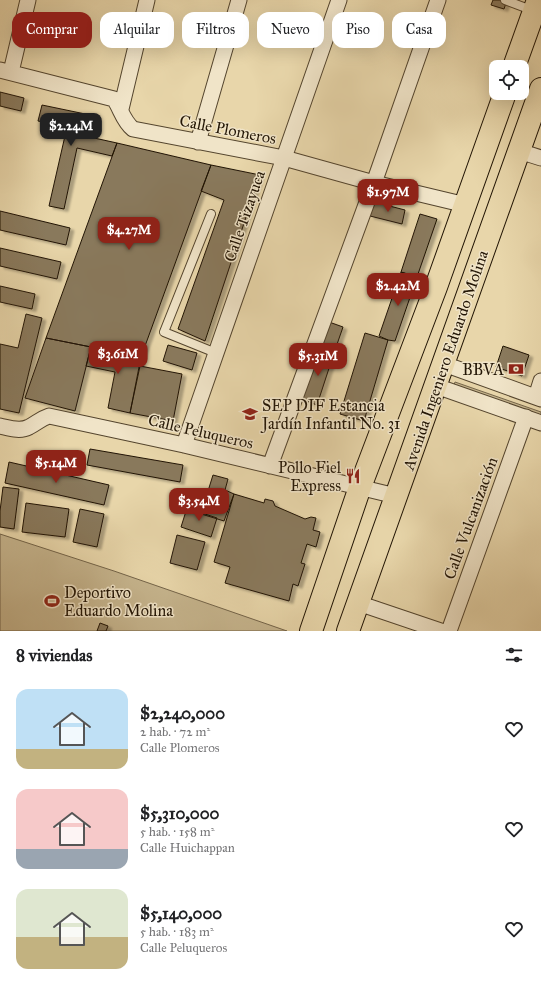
<!DOCTYPE html>
<html lang="es">
<meta charset="utf-8">
<style>
body{margin:0;font-family:"IM FELL Great Primer",serif;background:#f6f6f6;color:#202124;height:100vh;display:flex;flex-direction:column;font-size:15px;white-space:nowrap}
*{box-sizing:border-box;margin:0}
p{font-size:13px;color:#757577}
.icon{flex:none;width:22px;height:22px;fill:none;stroke:currentColor;stroke-width:2;stroke-linecap:round;stroke-linejoin:round}
.map{position:relative;height:631px;overflow:hidden}
.panel{display:flex;flex-direction:column;background:#fff;flex:1}
.panel>*{flex:none}
.hud{position:absolute;left:12px;top:12px;width:517px;height:36px;display:flex;gap:8px}
.buttons{position:absolute;left:489px;top:60px;display:grid;gap:8px}
.buttons a{display:grid;place-items:center;width:40px;height:40px;border-radius:8px;background:#fff;box-shadow:0 4px 16px #0002;font-size:20px}
.price{position:absolute;translate:-50% -34px;padding:0 9px;border-radius:8px;background:#8f2418;color:#fff;font-size:13px;line-height:26px;filter:drop-shadow(0 1px 2px #0008)}
.price::after{content:'';position:absolute;left:50%;top:24px;width:12px;height:9px;margin-left:-6px;background:inherit;clip-path:polygon(0 0,100% 0,50% 100%)}
.price.active{background:#222;color:#fff}
ul{padding:0;list-style:none}
li{display:flex;align-items:center;gap:12px;height:100px;padding:0 16px}
li span{display:grid;place-items:center;flex:none;width:112px;height:80px;border-radius:12px;color:#555}
li>.icon{margin-inline-start:auto}
span .icon{width:48px;height:48px;fill:#fffc;stroke-width:1}
li b{font-size:17px}
h2{display:flex;justify-content:space-between;align-items:center;height:48px;padding:0 16px;font-size:17px}
.chip{padding:0 14px;border-radius:12px;background:#fff;box-shadow:0 4px 16px #0002;font-size:14px;line-height:36px}
.chip.active{background:#8f2418;color:#fff}
.map>svg:first-child{display:block}
.green{fill:#c6b58e;stroke:#74654a}
.building{fill:#89795b;stroke:#221505;filter:url(#shadow)}
.lines{fill:none;stroke-linecap:round;stroke-linejoin:round}
.lane-casing{stroke:#54452e;stroke-width:10}
.street-casing{stroke:#54452e;stroke-width:17}
.primary-casing{stroke:#221505;stroke-width:24}
.lane{stroke:#f0e4c8;stroke-width:8}
.street{stroke:#f0e4c8;stroke-width:15}
.primary{stroke:#e8d6aa;stroke-width:22}
.labels{text-anchor:middle;stroke-width:3;stroke-linejoin:round;paint-order:stroke}
.street-label{font-size:16px;fill:#221505;stroke:#f0e4c8}
.poi-label{font-size:16px;fill:#221505;stroke:#f0e4c8;text-anchor:end}
</style>
<div class="map">
<svg width="541" height="631" viewBox="0 0 541 631">
<defs>
<filter id="shadow"><feDropShadow dx="4" dy="2.5" stdDeviation="1" flood-color="#0004"/></filter>
</defs>
<rect width="100%" height="100%" fill="#e8d6aa"/>
<filter id="stains"><feTurbulence type="fractalNoise" baseFrequency=".005" numOctaves="4"/><feColorMatrix values="0 0 0 0 .2 0 0 0 0 .09 0 0 0 0 .02 0 0 0 .5 -.17"/></filter>
<radialGradient id="worn" r=".72"><stop offset=".6" stop-color="#630" stop-opacity="0"/><stop offset="1" stop-color="#630" stop-opacity=".3"/></radialGradient>
<path class="green" d="M455,382L541,412V416L454,385Z
M0,534L114,571L287,631H0Z"/>
<path class="building" d="M493,0H507L504,9L491,5Z
M0,92L24,98L21,111L0,106Z
M42,105L90,115L85,136L117,143L112,156L77,148L64,209L49,206L67,127L38,121Z
M117,143L211,165L141,357L46,338Z
M211,165L260,175L205,341L178,329L224,200L201,191Z
M374,202L405,210L402,224L370,216Z
M0,211L70,228L66,245L0,230Z
M420,214L437,219L417,277L401,272Z
M0,248L61,262L57,279L0,266Z
M401,272L417,277L395,341L388,340L379,336Z
M0,286L35,294L32,309L0,302Z
M26,314L42,318L19,413L0,409V344L18,348Z
M329,322L343,327L334,353L320,348Z
M365,333L388,340L364,421L340,414Z
M46,338L91,347L75,411L25,398Z
M168,345L197,353L192,370L163,361Z
M503,346L529,355L522,376L496,367Z
M91,347L141,357L130,413L108,408L115,372L86,366Z
M320,348L334,353L317,405L301,399Z
M140,366L182,374L173,421L130,413Z
M90,449L183,465L180,482L87,465Z
M9,462L109,485L104,505L5,483Z
M213,475L228,479L225,490L234,494L224,521L198,513L204,490L208,491Z
M3,487L19,489L14,529L0,527V511Z
M234,494L264,503L265,499L273,501L275,506L305,519L311,517L316,518L313,530L320,532L316,547L307,544L301,563L305,564L298,586L293,584L289,601L225,583L230,567L214,562Z
M26,503L69,509L65,537L22,532Z
M187,508L217,518L211,537L181,527Z
M80,509L104,514L97,547L73,542Z
M177,535L205,542L197,570L170,563Z
M100,623L108,626L106,631H97Z"/>
<g class="lines">
<g class="lane-casing">
<path id="lane" d="M505,0L534,11
M211,214L164,332L216,353"/>
</g>
<g class="street-casing">
<path id="street" d="M0,70L114,99C121,109 123,121 133,129L284,158L374,183L466,205
M11,72L28,0
M121,109L147,0
M198,142L239,0
M519,151L541,158
M444,364L541,399
M436,386L541,423
M536,397L541,381
M0,426C9,428 20,432 29,427C37,423 40,419 49,416L184,445L396,496
M184,445L339,0
M270,466L374,183L438,0
M358,603L441,631
M449,631L526,417"/>
</g>
<g class="primary-casing">
<path id="primary" d="M514,67L538,0
M311,631L360,487L436,287L505,93
M348,631L541,89"/>
</g>
<use href="#lane" class="lane"/>
<use href="#street" class="street"/>
<use href="#primary" class="primary"/>
</g>
<defs>
<g id="bank-bare" transform="scale(1.2)"><path d="M-6-4H6V4H-6ZM0-2.3a2.3 2.3 0 1 0 0 4.6a2.3 2.3 0 1 0 0-4.6Z" fill="#8f2418" stroke="#f0e4c8" stroke-width="2.5" paint-order="stroke"/></g>
<g id="school-bare" transform="scale(1.2)"><path d="M0-5L7-2L0 1L-7-2ZM-4 1L0 2.5L4 1V4Q0 6-4 4Z" fill="#8f2418" stroke="#f0e4c8" stroke-width="2.5" paint-order="stroke"/></g>
<g id="restaurant-bare" transform="scale(1.2)"><path d="M-5-6h1v4h1v-4h1v4h1v-4h1v5L-1.5 .5V6h-2V.5L-5-1ZM5-6V6H3V1.5H1.5Q1.5-4 5-6Z" fill="#8f2418" stroke="#f0e4c8" stroke-width="2.5" paint-order="stroke"/></g>
<g id="stadium-bare" transform="scale(1.2)"><path d="M0-5a6.5 5 0 1 0 0 10a6.5 5 0 1 0 0-10ZM-3.5-1.8h7v3.6h-7Z" fill="#8f2418" stroke="#f0e4c8" stroke-width="2.5" paint-order="stroke"/></g>
</defs>
<g fill-rule="evenodd">
<use href="#bank-bare" x="516" y="369"/>
<use href="#school-bare" x="250" y="414"/>
<use href="#restaurant-bare" x="353" y="476"/>
<use href="#stadium-bare" x="52" y="601"/>
</g>
<g class="labels">
<g class="street-label">
<text transform="translate(228 129) rotate(11)" y="6">Calle Plomeros</text>
<text transform="translate(244 216) rotate(-71)" y="6">Calle Tizayuca</text>
<text transform="translate(445 360) rotate(-71)" y="6">Avenida Ingeniero Eduardo Molina</text>
<text transform="translate(201 431) rotate(13)" y="6">Calle Peluqueros</text>
<text transform="translate(470 518) rotate(-70)" y="6">Calle Vulcanización</text>
</g>
<g class="poi-label">
<text x="504" y="375">BBVA</text>
<text x="262" y="411" text-anchor="start">SEP DIF Estancia<tspan x="262" dy="18">Jardín Infantil No. 31</tspan></text>
<text x="341" y="473">Pollo Fiel<tspan x="341" dy="18">Express</tspan></text>
<text x="64" y="598" text-anchor="start">Deportivo<tspan x="64" dy="18">Eduardo Molina</tspan></text>
</g>
</g>
<rect width="100%" height="100%" filter="url(#stains)"/>
<rect width="100%" height="100%" fill="url(#worn)"/>
</svg>
<div class="buttons">
<a><svg class="icon" aria-label="locate" viewBox="0 0 24 24"><circle cx="12" cy="12" r="6"/><path d="M12 2v4M12 18v4M2 12h4M18 12h4"/></svg></a>
</div>
<b class="price active" style="left:71px;top:147px">$2.24M</b>
<b class="price" style="left:388px;top:213px">$1.97M</b>
<b class="price" style="left:129px;top:251px">$4.27M</b>
<b class="price" style="left:398px;top:307px">$2.42M</b>
<b class="price" style="left:118px;top:375px">$3.61M</b>
<b class="price" style="left:318px;top:377px">$5.31M</b>
<b class="price" style="left:56px;top:484px">$5.14M</b>
<b class="price" style="left:199px;top:522px">$3.54M</b>
<div class="hud">
<a class="chip active">Comprar</a>
<a class="chip">Alquilar</a>
<a class="chip">Filtros</a>
<a class="chip">Nuevo</a>
<a class="chip">Piso</a>
<a class="chip">Casa</a>
</div>
</div>
<section class="panel">
<h2>8 viviendas<svg class="icon" aria-label="filters" viewBox="0 0 24 24"><path d="M4 7h16M4 17h16"/><circle cx="9" cy="7" r="2"/><circle cx="15" cy="17" r="2"/></svg></h2>
<ul>
<li><span style="background:linear-gradient(#bfe0f5 75%,#c2b280 0)"><svg class="icon" aria-label="home" viewBox="0 0 24 24"><path d="M3 11l9-7 9 7M6 9v11h12V9"/></svg></span><div><b>$2,240,000</b><p>2 hab. · 72 m²</p><p>Calle Plomeros</p></div><svg class="icon" aria-label="heart" viewBox="0 0 24 24"><path d="M12 20l-8-8c-3-5 5-10 8-4 3-6 11-1 8 4z"/></svg></li>
<li><span style="background:linear-gradient(#f6c9c9 75%,#9aa5b1 0)"><svg class="icon" aria-label="home" viewBox="0 0 24 24"><path d="M3 11l9-7 9 7M6 9v11h12V9"/></svg></span><div><b>$5,310,000</b><p>5 hab. · 158 m²</p><p>Calle Huichappan</p></div><svg class="icon" aria-label="heart" viewBox="0 0 24 24"><path d="M12 20l-8-8c-3-5 5-10 8-4 3-6 11-1 8 4z"/></svg></li>
<li><span style="background:linear-gradient(#dfe7d0 60%,#c2b280 0)"><svg class="icon" aria-label="home" viewBox="0 0 24 24"><path d="M3 11l9-7 9 7M6 9v11h12V9"/></svg></span><div><b>$5,140,000</b><p>5 hab. · 183 m²</p><p>Calle Peluqueros</p></div><svg class="icon" aria-label="heart" viewBox="0 0 24 24"><path d="M12 20l-8-8c-3-5 5-10 8-4 3-6 11-1 8 4z"/></svg></li>
</ul>
</section>
